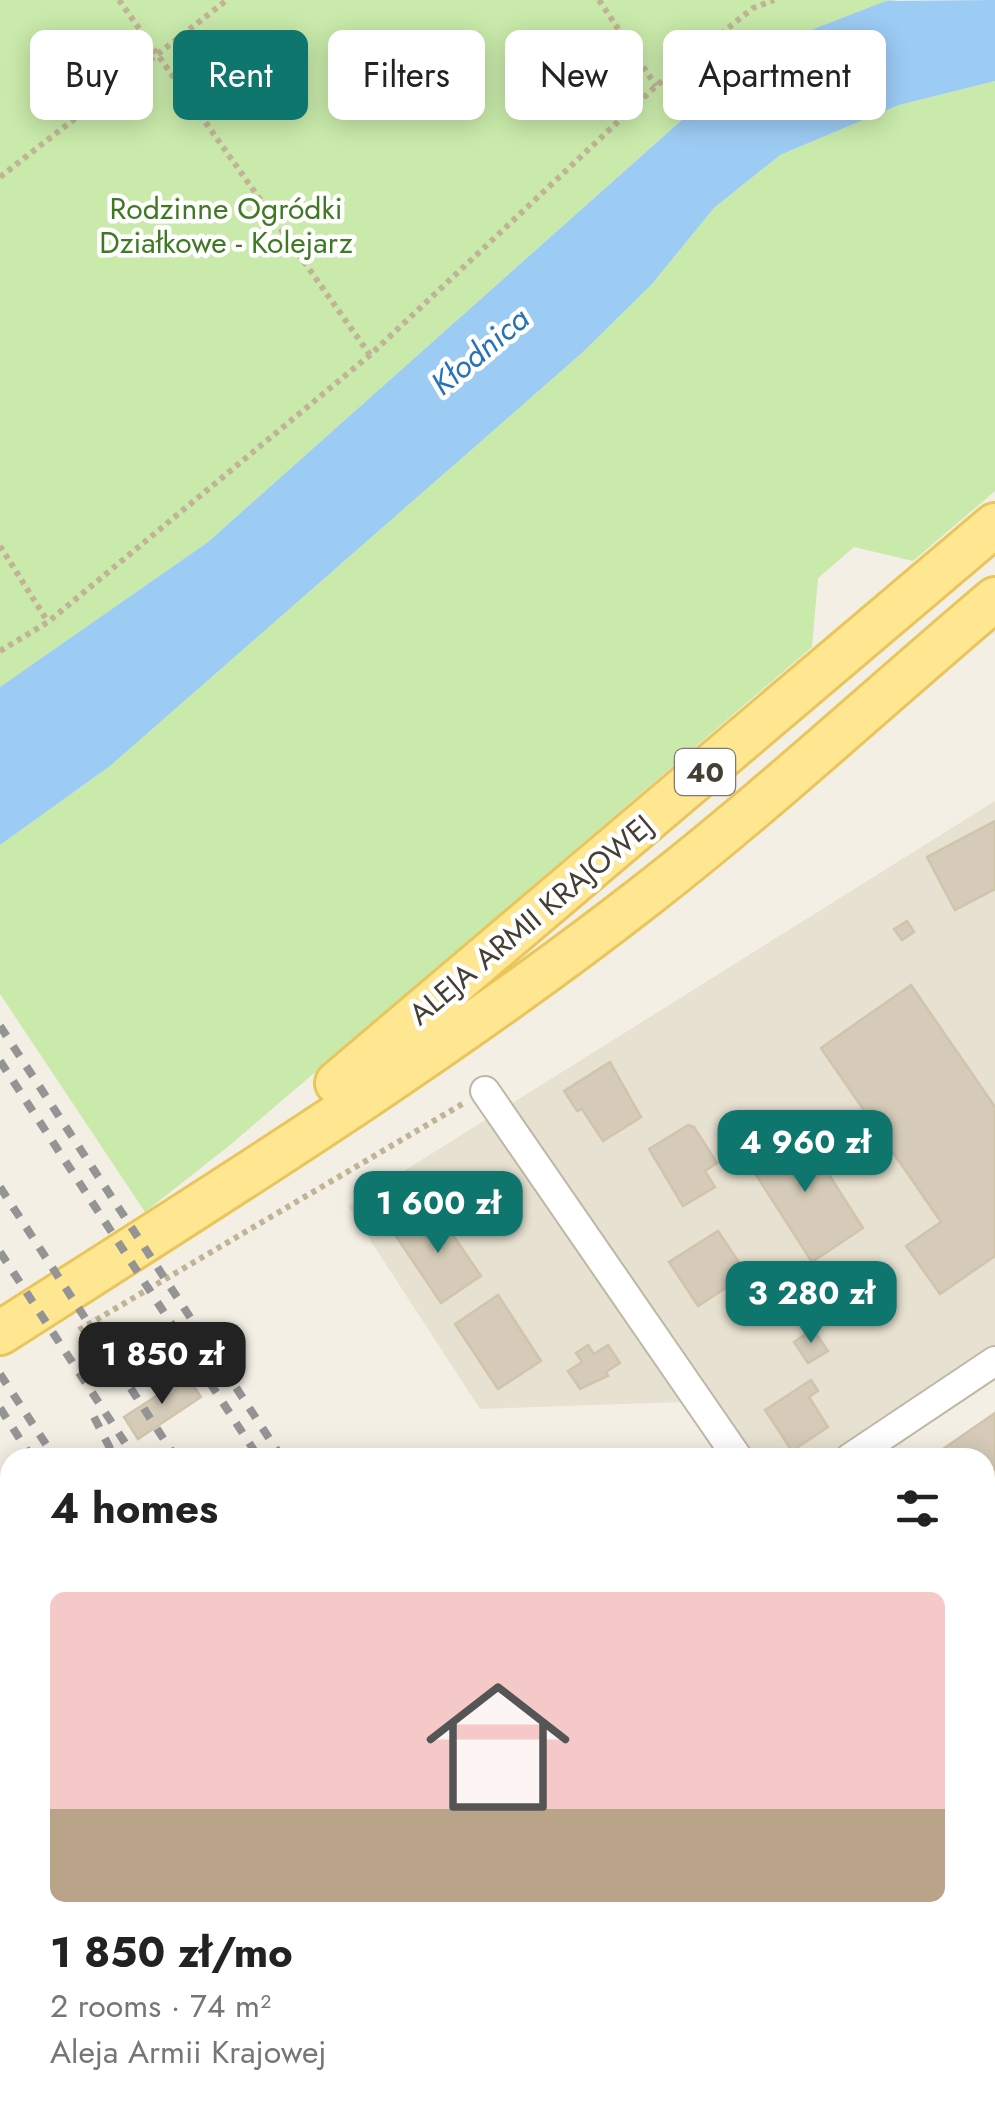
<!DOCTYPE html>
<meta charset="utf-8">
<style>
body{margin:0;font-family:Jost,sans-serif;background:#f6f6f6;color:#222;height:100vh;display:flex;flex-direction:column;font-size:38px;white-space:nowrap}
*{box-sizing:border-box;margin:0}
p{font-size:32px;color:#767676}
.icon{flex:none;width:55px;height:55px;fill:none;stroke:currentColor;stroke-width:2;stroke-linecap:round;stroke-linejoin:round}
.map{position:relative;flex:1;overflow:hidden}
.panel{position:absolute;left:0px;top:1448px;width:995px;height:672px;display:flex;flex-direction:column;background:#fff;border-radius:30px 30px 0 0;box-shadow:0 5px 25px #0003}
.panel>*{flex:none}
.banner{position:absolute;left:30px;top:30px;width:935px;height:90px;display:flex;gap:20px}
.price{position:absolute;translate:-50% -85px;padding:0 22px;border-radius:20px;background:#0f766e;color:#fff;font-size:32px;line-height:65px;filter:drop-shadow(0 2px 5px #0008)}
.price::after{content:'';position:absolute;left:50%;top:60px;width:30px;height:22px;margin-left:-15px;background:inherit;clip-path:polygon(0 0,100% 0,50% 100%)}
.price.selected{background:#222;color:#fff}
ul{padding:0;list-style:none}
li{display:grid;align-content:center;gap:20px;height:530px;padding:0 50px}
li+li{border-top:2px solid #e0e0e0}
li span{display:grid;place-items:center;height:310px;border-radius:15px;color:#555}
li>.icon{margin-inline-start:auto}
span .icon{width:180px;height:180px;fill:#fffc;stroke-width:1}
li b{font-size:42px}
h2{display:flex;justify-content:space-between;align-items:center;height:120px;padding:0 50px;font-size:42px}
.tag{padding:0 35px;border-radius:15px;background:#fff;box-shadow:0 5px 25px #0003;font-size:35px;line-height:90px}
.tag.selected{background:#0f766e;color:#fff}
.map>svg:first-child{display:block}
.residential{fill:#e7e1d1}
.green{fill:#c9eaaa}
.water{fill:#9ccbf4}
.building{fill:#d5cbb8;stroke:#d0c4ab;stroke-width:2.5}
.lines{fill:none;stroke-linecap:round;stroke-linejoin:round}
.street-casing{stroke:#bfb7a6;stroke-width:32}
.primary-casing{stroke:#e9c65b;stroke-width:48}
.path{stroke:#c1b496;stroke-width:6;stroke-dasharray:5 5;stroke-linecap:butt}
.street{stroke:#fff;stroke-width:28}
.primary{stroke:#ffe690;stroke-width:42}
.rail{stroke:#949494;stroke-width:8;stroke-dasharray:12 12;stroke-linecap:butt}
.labels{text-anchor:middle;stroke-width:9;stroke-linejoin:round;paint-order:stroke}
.shield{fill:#fff;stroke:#7d7970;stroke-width:2.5}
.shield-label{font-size:28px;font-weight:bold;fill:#453f33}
.park-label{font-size:30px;fill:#407924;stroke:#fff}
.street-label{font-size:30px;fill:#453f33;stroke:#fff}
.water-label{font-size:32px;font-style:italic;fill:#2872b6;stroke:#fff}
</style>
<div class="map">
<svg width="995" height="2119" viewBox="0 0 995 2119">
<rect width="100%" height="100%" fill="#f3efe4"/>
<path class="residential" d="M995,801V1373L868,1457H722L681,1402L480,1409L348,1206Z
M985,1864L995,1879V2119H906L899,2110H985Z"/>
<path class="green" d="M0,0H896L806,32L720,86L208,542L0,687Z
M995,81V491L913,561L854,547L818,578L812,647L230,1145L145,1212L0,994V845L110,766L583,352L652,284L714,208L780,155L899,105Z
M995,1487V1805L985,1790V1494Z
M0,1713L10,1728V2110H265L271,2119H0Z"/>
<path class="water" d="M995,0V81L899,105L780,155L714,208L652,284L583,352L110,766L0,845V687L208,542L720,86L806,32L886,1Z"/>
<path class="building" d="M995,821V889L955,910L927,857Z
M907,921L914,932L902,940L894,929Z
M911,985L995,1107V1256L940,1294L906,1246L941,1222L821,1048Z
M610,1062L641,1117L603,1141L582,1109L577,1111L564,1091Z
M688,1125L694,1127L717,1163L705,1171L715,1187L683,1206L649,1149Z
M799,1128L863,1228L812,1262L747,1161Z
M435,1209L481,1276L441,1303L396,1236Z
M718,1231L747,1274L698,1306L669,1262Z
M498,1295L541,1361L498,1389L455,1324Z
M813,1329L828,1351L808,1363L794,1342Z
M588,1345L594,1354L608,1345L620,1363L606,1372L608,1376L580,1389L568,1371L582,1362L576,1353Z
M187,1376L201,1397L138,1439L124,1417Z
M811,1380L818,1391L809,1397L828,1427L792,1451L765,1410Z
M995,1413V1487L985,1494V1458H930Z
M985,1893L995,1909V1928L985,1935Z
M985,2030L995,2045V2084L985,2091Z
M83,2110H154L155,2112L151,2114L154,2119H89Z"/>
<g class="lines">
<g class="street-casing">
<path id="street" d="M485,1091L738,1458
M850,1458L995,1361
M0,1675L10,1690
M985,1837L995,1853
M287,2110L293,2119"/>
</g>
<g class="primary-casing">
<path id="primary" d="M337,1083L995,525
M0,1333C217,1194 440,1056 644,897C765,803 878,698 995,599"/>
</g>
<path class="path" d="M119,0L370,355
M599,0L656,86
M0,177L227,0
M0,546L48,622
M0,651L48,622L370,355L656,86L753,8L774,0
M79,1330L464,1103"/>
<use href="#street" class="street"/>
<use href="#primary" class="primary"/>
<path class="rail" d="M0,1026L282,1458
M0,1061L259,1458
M0,1187L176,1458
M0,1252L135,1458
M0,1374L55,1458
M0,1408L32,1458
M94,1417L115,1458
M0,1484L10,1500
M0,1518L10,1534
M356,2110L362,2119
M377,2110L383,2119
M402,2110L408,2119
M424,2110L430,2119
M450,2110L455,2119
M563,2110L569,2119
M634,2110L640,2119
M685,2110L691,2119
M751,2110L757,2119
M799,2110L805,2119"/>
</g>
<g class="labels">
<rect class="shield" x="675" y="749" width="60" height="46" rx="8"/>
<g class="shield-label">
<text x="705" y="782">40</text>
</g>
<g class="park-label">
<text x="226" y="219">Rodzinne Ogródki<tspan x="226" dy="34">Działkowe - Kolejarz</tspan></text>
</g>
<g class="street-label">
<text transform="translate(531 920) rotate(-40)" y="10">ALEJA ARMII KRAJOWEJ</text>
</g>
<g class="water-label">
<text transform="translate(480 351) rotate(-40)" y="11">Kłodnica</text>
</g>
</g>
</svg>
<b class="price" style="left:805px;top:1195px">4 960 zł</b>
<b class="price" style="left:438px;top:1256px">1 600 zł</b>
<b class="price" style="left:811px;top:1346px">3 280 zł</b>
<b class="price selected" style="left:162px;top:1407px">1 850 zł</b>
<div class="banner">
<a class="tag">Buy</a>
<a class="tag selected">Rent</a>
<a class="tag">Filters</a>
<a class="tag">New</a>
<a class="tag">Apartment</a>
</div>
<section class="panel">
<h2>4 homes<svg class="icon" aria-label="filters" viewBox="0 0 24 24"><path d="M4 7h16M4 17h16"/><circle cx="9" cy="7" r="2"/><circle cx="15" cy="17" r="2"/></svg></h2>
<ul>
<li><span style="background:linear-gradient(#f6c9c9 70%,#b9a48a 0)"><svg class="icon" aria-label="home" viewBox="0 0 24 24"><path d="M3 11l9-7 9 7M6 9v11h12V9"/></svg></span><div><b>1 850 zł/mo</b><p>2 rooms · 74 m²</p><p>Aleja Armii Krajowej</p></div></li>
</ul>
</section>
</div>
